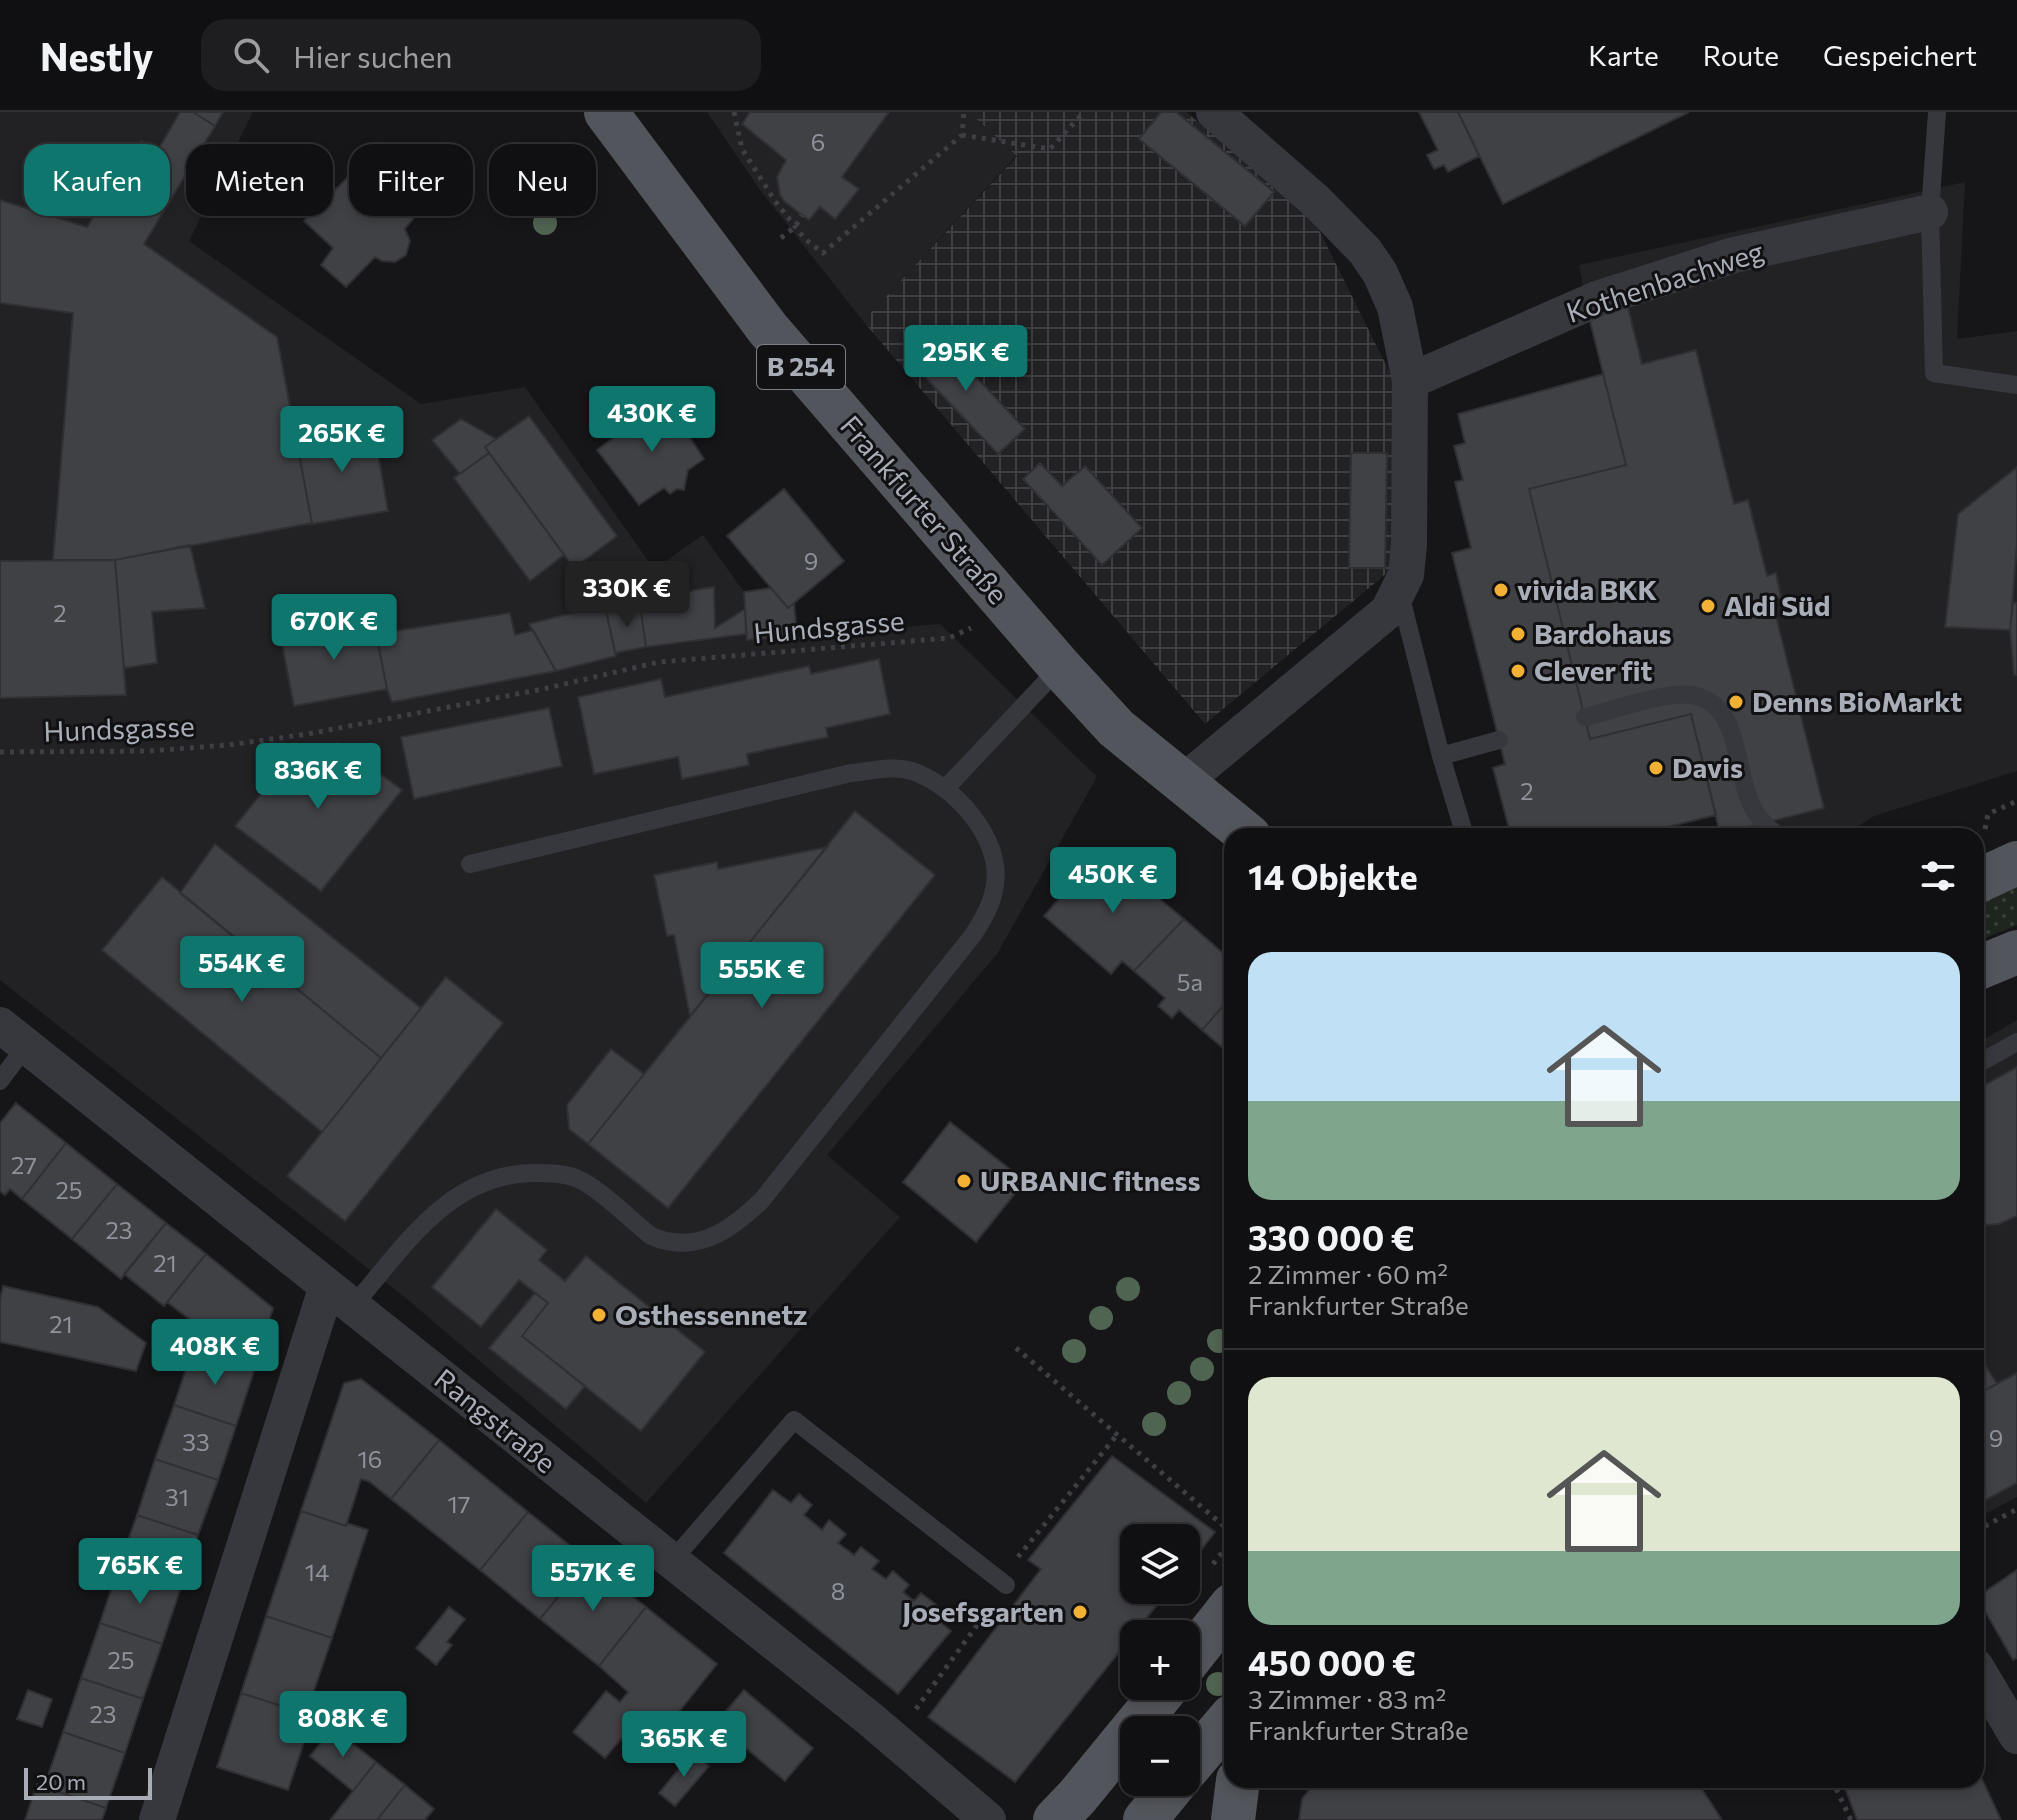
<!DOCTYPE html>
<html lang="de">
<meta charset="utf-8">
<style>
body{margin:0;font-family:Commissioner,sans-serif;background:#1e1e20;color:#f1f3f6;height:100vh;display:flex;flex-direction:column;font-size:30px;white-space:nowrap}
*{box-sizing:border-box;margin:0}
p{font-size:26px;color:#9c9d9f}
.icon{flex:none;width:44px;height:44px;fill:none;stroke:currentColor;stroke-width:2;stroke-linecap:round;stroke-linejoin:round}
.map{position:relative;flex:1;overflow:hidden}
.drawer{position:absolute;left:1224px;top:716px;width:760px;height:960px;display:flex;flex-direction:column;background:#101012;border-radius:24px;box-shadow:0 4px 12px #0003,0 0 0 2px #303032}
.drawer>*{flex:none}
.hud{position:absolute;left:24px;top:32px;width:760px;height:72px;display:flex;gap:16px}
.fabs{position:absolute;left:1120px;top:1412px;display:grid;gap:16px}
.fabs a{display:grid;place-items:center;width:80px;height:80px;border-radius:16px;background:#101012;box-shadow:0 4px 12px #0003,0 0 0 2px #303032;font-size:40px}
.scale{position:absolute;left:24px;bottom:20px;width:128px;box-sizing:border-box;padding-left:8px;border:4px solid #a8adb8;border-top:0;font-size:22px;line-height:28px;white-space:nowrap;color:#a8adb8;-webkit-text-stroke:6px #111113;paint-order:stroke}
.price{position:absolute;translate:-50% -68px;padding:0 18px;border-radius:8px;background:#0f766e;color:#fff;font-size:26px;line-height:52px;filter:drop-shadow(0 2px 4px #0008)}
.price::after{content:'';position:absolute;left:50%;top:48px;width:24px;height:18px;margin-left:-12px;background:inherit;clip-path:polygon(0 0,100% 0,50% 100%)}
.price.selected{background:#222;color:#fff}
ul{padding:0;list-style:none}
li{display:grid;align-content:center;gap:16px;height:424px;padding:0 24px}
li+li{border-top:2px solid #303032}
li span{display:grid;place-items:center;height:248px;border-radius:24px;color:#555}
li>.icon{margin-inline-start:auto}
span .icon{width:144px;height:144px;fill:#fffc;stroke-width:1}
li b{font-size:34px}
h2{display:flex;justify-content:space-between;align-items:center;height:96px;padding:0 24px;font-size:34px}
.pill{padding:0 28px;border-radius:24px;background:#101012;box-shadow:0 4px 12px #0003,0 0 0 2px #303032;font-size:28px;line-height:72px}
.pill.selected{background:#0f766e;color:#fff}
header{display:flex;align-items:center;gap:48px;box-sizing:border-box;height:112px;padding:0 40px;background:#101012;border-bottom:2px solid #303032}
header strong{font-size:38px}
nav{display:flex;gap:44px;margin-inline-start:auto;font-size:28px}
.search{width:560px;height:72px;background:#1e1e20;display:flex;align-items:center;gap:20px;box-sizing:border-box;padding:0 28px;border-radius:24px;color:#9c9d9f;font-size:30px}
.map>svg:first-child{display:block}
.built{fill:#222225}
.industrial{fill:url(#industrial-grid)}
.green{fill:url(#green-dots)}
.building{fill:#404145;stroke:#303034;stroke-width:2}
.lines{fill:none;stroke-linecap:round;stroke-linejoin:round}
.path{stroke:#3d3f44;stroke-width:5;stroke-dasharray:4 6;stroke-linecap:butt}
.lane{stroke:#37383d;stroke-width:18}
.street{stroke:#37383d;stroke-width:36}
.primary{stroke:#53555c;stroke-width:44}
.tree{fill:#506452}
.poi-dot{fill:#f2b134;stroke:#111113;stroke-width:3}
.labels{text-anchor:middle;stroke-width:6;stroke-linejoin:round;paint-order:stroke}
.number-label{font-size:24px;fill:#8e929b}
.shield{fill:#111113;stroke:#7b7e86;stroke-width:2}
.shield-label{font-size:26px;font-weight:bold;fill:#a8adb8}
.street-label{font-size:28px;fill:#a8adb8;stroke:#111113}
.poi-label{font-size:28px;font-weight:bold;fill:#a8adb8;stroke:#111113;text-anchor:start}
</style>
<header>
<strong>Nestly</strong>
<div class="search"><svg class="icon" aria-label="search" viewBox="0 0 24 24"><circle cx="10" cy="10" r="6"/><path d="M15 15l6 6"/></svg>Hier suchen</div>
<nav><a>Karte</a><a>Route</a><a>Gespeichert</a></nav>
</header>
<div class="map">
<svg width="2017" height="1708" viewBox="0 0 2017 1708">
<defs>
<pattern id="industrial-grid" width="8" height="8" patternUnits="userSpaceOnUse" patternTransform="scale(2)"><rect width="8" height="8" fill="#222225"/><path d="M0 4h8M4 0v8" fill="none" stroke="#3f3f43"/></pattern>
<pattern id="green-dots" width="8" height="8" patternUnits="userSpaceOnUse" patternTransform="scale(2)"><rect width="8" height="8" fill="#1e261f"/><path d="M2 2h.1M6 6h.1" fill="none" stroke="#3c433d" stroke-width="1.8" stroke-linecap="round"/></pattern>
</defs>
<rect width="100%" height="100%" fill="#161618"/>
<path class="built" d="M0,0H253L189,129L421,292L525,275L654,457L703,423L744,480L747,528L940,512L1097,665L997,842L827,1043L900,1105L646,1391L407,1187L0,868Z
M707,0H969L1017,43L863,209L760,78Z
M1965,70L1957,227L2017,219V659L1874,704L1843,724H1720L1625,352L1590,209L1579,153Z
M2017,908V1385L1976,1407V932Z"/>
<path class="industrial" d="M969,0H1186L1310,100L1398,277L1393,456L1205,612L863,209L1017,44Z"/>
<path class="green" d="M2017,775V813L1976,830V794Z"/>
<path class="building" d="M180,0H193L215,14L144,132L277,225L312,411L115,448H53L73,201L0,191V88L87,115L141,29L158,38Z
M193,0H223L215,14Z
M750,0H889L842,65L859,77L835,107L820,95L809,108L785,90L780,83L777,65L786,48L742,12Z
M1161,0H1176L1274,80L1245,114L1139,27Z
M1419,0H1458L1479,44L1448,60L1444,53L1434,57L1427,43L1438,38Z
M1458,0H1689L1503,92Z
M357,56L376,73L385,65L420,98L405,117L410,129L406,143L395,150L382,149L375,145L346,175L321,153L333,136L304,109Z
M1627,192L1642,252L1696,238L1734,392L1748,388L1767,464L1776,461L1781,485L1772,488L1824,696L1720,722L1691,602L1590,627L1529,377L1626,353L1590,209Z
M934,220L1025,317L998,342L906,245Z
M1603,262L1626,353L1529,377L1590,627L1691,602L1716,703L1631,724H1525L1524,721L1511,724L1493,656L1505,652L1452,441L1471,436L1455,370L1463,368L1454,334L1465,331L1458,302Z
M662,291L673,305L681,300L691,314L685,318L704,347L688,358L684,378L677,377L670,382L664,376L639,393L597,338L617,323L614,319L638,302L641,305Z
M529,304L617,424L574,456L485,335Z
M461,307L496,327L485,335L489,341L460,362L432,328Z
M373,312L388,399L312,412L296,326Z
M489,341L564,443L530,469L454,366Z
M1351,341H1387L1385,456H1349Z
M1040,351L1062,374L1085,354L1142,416L1102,453L1023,367Z
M2017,355V432L2010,518L1945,515L1958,402Z
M784,377L844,449L788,496L727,424Z
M190,433L205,496L152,500L157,551L124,556L115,448Z
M115,448L126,583L0,586V449Z
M714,475L715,516L745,497L746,522L646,535L639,487Z
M771,476L788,496L794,491L797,523L747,528L744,480Z
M2013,491H2017V563H2014L2010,518Z
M605,493L616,544L556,559L529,512Z
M640,493L646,535L615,541L606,499Z
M510,501L515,523L533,518L556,559L392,590L387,577L376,522Z
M373,505L387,577L294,594L280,522Z
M879,547L890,602L826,616L828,625L747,642L749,653L682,667L678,645L594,662L578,585L661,567L665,585L809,554L811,562Z
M549,596L562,654L414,687L401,625Z
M338,631L402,678L321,779L235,714L293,642Z
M855,699L935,763L668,1096L588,1032Z
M215,732L421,896L381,946L180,781Z
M827,735L690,904L674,823L667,824L654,763L717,750L718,757Z
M1101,738L1184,807L1134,859L1122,849L1111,862L1044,804Z
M162,765L381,946L322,1020L102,838Z
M1184,807L1232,849V884L1202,918L1179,898L1172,906L1158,894L1165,886L1134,859Z
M446,865L503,911L345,1109L287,1064Z
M1232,884V944L1202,918Z
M611,937L644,962L588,1032L569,1017L567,993Z
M2017,955V1104L1999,1112L1987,1113L1976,1108V978Z
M16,991L66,1031L22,1087L10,1077L5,1083L0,1079V1011Z
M950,1010L1025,1069L976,1130L903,1070Z
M66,1031L117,1072L72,1127L22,1087Z
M117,1072L166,1111L121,1167L72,1127Z
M496,1097L547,1138L539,1148L565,1169L586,1144L705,1240L641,1319L522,1224L548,1191L519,1168L481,1215L432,1175Z
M166,1111L206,1142L164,1194L124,1162Z
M206,1142L273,1196L255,1256L200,1238L213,1221L200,1211L197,1213L167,1190Z
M3,1174L98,1195L146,1231L136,1259L0,1230V1188Z
M535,1181L548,1191L522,1224L585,1274L566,1297L489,1236Z
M193,1236L255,1256L236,1314L174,1293Z
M1976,1238L1997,1272L1976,1283Z
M2017,1261V1371L1976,1393V1283Z
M361,1267L439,1328L391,1387L370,1370L361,1367L346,1414L301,1399L344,1271Z
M174,1293L236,1314L218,1368L155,1347Z
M439,1328L528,1400L480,1458L391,1387Z
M1112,1344L1215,1420L1186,1457V1426H1134V1478H1169L1015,1670L928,1605L1041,1457L1028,1448Z
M155,1347L218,1368L198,1423L137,1403Z
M773,1378L791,1391L799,1382L812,1393L804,1403L822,1418L829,1408L846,1422L838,1431L854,1443L861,1435L879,1449L872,1457L886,1467L893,1459L909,1473L903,1480L914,1489L921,1481L940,1496L933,1504L951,1519L898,1582L724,1441Z
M301,1399L346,1414L347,1411L368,1418L332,1526L266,1504Z
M528,1400L588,1448L540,1507L480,1458Z
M137,1403L198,1423L180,1478L118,1457Z
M588,1448L646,1495L599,1554L540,1507Z
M118,1457L180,1478L162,1532L100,1511Z
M2017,1458V1546L2013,1548L1977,1485Z
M449,1495L465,1507L447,1530L452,1533L436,1553L416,1536Z
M646,1495L717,1552L643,1645L621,1627L605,1646L573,1620L606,1579L620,1590L628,1580L599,1554Z
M266,1504L332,1526L306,1602L241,1581Z
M100,1511L162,1532L143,1587L81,1566Z
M81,1566L143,1587L125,1641L63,1620Z
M28,1578L52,1587L42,1615L17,1607Z
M744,1578L813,1636L785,1669L716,1611Z
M241,1581L313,1604L288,1678L217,1655Z
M333,1616L376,1650L353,1679L310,1644Z
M63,1620L125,1641L106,1696L44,1675Z
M693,1640L709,1654L675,1694L659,1681Z
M376,1650L405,1673L377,1708H330Z
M1976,1654L2001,1708H1857L1844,1673L1854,1668H1976Z
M1317,1668H1696L1722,1708H1299L1302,1687Z
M37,1672L106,1696L102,1708H25Z
M405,1673L434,1697L425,1708H377Z"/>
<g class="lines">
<path class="path" d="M734,0L742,37L775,89L805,127L823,141L962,23L964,0
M962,23L1050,37L1084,0
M781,126L795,115L802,103
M0,640L149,639L228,633L308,622L543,577L659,550L949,526L971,516
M1985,717L1988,702L2017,689
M1016,1236L1232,1421
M1976,1419L2017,1397
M1018,1445L1116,1324
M1213,1452L1232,1428
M916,1597L988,1498
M1832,1668L1851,1708"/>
<path class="lane" d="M1937,0L1930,100L1934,261L2017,273
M1400,482L1441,644L1465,724
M1585,605C1614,598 1645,586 1675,583C1742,576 1733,654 1751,692C1758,706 1767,716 1779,724
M1441,644L1499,628
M945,677L1060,555
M1976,953L2017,930
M0,969L26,934
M353,1194C404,1135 449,1061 535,1061C550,1061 564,1061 578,1067C599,1076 631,1108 651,1124C696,1143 730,1119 762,1088L973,823C983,808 993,791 995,772C1002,726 954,673 912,659C893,653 871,659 851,661L470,752
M671,1450L794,1308L1006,1473"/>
<path class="street" d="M1410,269L1597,187L1734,143L1930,100
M1182,671L1388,499L1406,463L1409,432L1410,269L1395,195L1380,161L1365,139L1317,90L1214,0
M0,913L870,1607L988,1708
M1976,1555L2017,1624
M157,1708L327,1174"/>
<path class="primary" d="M606,0L768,217L1060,555L1116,616L1249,724
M1976,770L2017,751
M1976,857L2017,840
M1186,1551L1232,1493
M1186,1658L1232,1604
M1055,1708L1077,1685L1168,1574
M1145,1708L1176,1670
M1233,1708L1238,1668"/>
</g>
<g class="tree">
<circle cx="545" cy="111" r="12"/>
<circle cx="1128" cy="1177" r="12"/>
<circle cx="1101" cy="1206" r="12"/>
<circle cx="1219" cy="1229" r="12"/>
<circle cx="1074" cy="1239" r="12"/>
<circle cx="1202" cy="1257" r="12"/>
<circle cx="1179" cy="1281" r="12"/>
<circle cx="1154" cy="1312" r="12"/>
<circle cx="1218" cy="1572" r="12"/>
</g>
<g class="poi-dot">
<circle cx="1501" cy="478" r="8"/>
<circle cx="1708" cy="494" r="8"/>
<circle cx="1518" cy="522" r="8"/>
<circle cx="1518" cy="559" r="8"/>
<circle cx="1736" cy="590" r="8"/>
<circle cx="1656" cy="656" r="8"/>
<circle cx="964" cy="1069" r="8"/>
<circle cx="599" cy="1203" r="8"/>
<circle cx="1080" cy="1500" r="8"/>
</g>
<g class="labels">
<g class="number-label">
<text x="818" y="39">6</text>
<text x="811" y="458">9</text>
<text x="60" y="510">2</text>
<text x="1527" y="688">2</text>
<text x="1190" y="879">5a</text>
<text x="24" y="1062">27</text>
<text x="69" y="1087">25</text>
<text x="119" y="1127">23</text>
<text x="165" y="1160">21</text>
<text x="61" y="1221">21</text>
<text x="1996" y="1335">9</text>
<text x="196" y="1339">33</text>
<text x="370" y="1356">16</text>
<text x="177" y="1394">31</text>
<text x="459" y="1401">17</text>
<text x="317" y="1469">14</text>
<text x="838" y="1488">8</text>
<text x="121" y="1557">25</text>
<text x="103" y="1611">23</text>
</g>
<rect class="shield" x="757" y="233" width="88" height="44" rx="6"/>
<g class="shield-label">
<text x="801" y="264">B 254</text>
</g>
<g class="street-label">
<text transform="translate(1665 170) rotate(-18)" y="10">Kothenbachweg</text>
<text transform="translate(924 398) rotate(49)" y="10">Frankfurter Straße</text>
<text transform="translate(829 515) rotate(-5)" y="10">Hundsgasse</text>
<text transform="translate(119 617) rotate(-2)" y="10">Hundsgasse</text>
<text transform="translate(495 1309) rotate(39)" y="10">Rangstraße</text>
</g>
<g class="poi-label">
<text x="1517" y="488">vivida BKK</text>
<text x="1724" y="504">Aldi Süd</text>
<text x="1534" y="532">Bardohaus</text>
<text x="1534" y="569">Clever fit</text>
<text x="1752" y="600">Denns BioMarkt</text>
<text x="1672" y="666">Davis</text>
<text x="980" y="1079">URBANIC fitness</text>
<text x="615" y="1213">Osthessennetz</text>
<text x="1064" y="1510" text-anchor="end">Josefsgarten</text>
</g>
</g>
</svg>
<div class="fabs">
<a><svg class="icon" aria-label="layers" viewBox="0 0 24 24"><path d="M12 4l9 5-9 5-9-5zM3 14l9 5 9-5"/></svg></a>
<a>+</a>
<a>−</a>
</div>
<div class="scale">20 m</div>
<b class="price" style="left:966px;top:281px">295K €</b>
<b class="price" style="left:652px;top:342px">430K €</b>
<b class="price" style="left:342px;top:362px">265K €</b>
<b class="price selected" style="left:627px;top:517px">330K €</b>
<b class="price" style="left:334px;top:550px">670K €</b>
<b class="price" style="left:318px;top:699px">836K €</b>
<b class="price" style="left:1113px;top:803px">450K €</b>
<b class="price" style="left:242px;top:892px">554K €</b>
<b class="price" style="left:762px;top:898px">555K €</b>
<b class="price" style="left:215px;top:1275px">408K €</b>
<b class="price" style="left:140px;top:1494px">765K €</b>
<b class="price" style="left:593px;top:1501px">557K €</b>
<b class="price" style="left:343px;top:1647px">808K €</b>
<b class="price" style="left:684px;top:1667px">365K €</b>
<div class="hud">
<a class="pill selected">Kaufen</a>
<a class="pill">Mieten</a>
<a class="pill">Filter</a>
<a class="pill">Neu</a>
</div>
<section class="drawer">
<h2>14 Objekte<svg class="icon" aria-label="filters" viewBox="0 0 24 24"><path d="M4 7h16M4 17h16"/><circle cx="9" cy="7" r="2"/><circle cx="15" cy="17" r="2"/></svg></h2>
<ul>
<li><span style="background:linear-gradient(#bfe0f5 60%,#7fa58c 0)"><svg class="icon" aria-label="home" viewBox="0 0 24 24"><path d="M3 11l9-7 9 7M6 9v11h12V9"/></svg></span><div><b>330 000 €</b><p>2 Zimmer · 60 m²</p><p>Frankfurter Straße</p></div></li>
<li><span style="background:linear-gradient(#dfe7d0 70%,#7fa58c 0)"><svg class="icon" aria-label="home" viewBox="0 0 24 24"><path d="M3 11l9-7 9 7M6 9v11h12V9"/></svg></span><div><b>450 000 €</b><p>3 Zimmer · 83 m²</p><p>Frankfurter Straße</p></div></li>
</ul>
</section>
</div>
